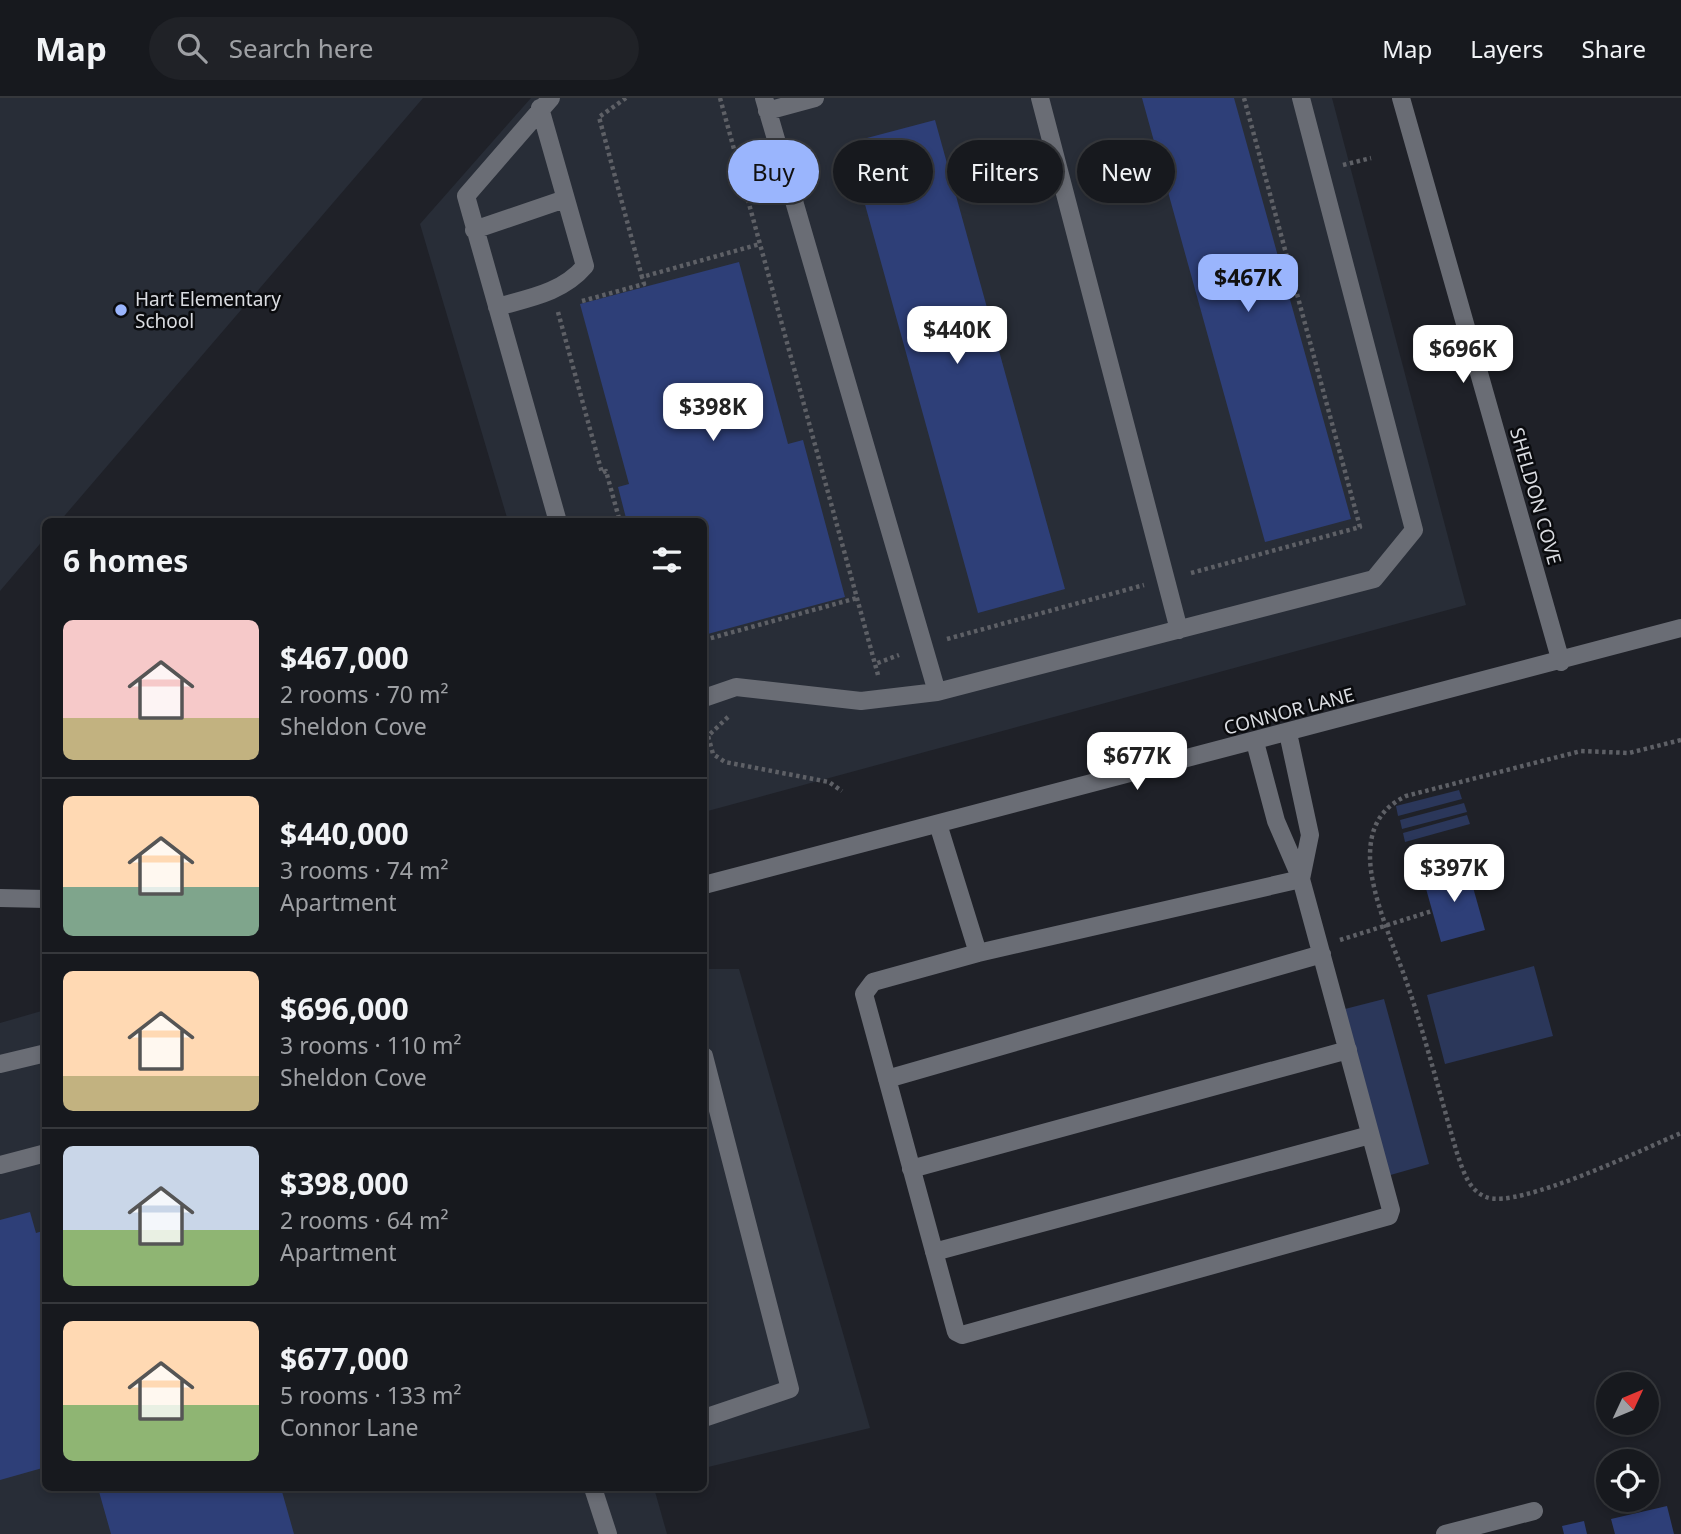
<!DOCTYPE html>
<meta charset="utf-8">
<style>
body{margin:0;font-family:"Noto Sans",sans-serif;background:#202227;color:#f1f3f6;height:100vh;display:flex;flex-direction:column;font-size:26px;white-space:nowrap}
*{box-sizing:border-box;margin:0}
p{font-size:23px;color:#9ea0a4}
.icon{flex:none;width:38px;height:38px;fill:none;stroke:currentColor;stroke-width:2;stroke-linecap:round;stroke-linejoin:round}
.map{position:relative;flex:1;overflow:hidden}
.panel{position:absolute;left:42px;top:420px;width:665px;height:973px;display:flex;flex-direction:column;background:#17191e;border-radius:10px;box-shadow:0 4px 10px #0003,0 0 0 2px #36383c}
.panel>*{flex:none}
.banner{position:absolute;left:728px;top:42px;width:665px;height:63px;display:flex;gap:14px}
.needle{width:46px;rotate:46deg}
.tools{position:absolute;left:1596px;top:1274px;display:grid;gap:14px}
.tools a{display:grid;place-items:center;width:63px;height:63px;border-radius:50%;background:#17191e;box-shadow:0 4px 10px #0003,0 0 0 2px #36383c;font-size:35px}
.price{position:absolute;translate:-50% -60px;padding:0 16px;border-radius:14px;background:#fff;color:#222;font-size:23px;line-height:46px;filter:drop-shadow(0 2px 4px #0008)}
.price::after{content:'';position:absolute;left:50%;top:42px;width:21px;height:16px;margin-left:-10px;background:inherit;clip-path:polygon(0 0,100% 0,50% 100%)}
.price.active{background:#9ab5fd;color:#111}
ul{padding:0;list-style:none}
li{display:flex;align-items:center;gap:21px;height:175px;padding:0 21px}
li+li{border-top:2px solid #36383c}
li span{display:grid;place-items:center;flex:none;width:196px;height:140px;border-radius:10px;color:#555}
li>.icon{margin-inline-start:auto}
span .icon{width:84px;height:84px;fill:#fffc;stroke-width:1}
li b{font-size:30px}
h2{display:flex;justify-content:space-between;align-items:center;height:84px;padding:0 21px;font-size:30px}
.tag{padding:0 24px;border-radius:32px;background:#17191e;box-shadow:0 4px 10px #0003,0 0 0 2px #36383c;font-size:24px;line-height:63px}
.tag.active{background:#9ab5fd;color:#111}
header{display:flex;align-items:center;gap:42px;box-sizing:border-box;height:98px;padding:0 35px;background:#17191e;border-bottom:2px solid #36383c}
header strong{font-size:33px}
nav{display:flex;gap:38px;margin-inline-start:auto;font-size:24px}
.search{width:490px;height:63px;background:#202227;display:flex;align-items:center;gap:18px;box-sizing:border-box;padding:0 24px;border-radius:38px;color:#9ea0a4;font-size:26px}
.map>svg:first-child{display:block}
.built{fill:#282d37}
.green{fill:#2b375a}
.building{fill:#2e3f78}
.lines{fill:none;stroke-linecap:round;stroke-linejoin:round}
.path{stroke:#5e6066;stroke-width:4.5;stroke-dasharray:3.5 3.5;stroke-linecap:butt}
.minor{stroke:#6a6d75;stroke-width:18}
.poi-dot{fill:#9ab5fd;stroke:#0a0b0e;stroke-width:2.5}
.labels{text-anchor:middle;stroke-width:5;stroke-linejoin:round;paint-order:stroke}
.poi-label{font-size:19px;fill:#dadce1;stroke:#0a0b0e;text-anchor:start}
.street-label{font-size:19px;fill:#dadce1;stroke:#0a0b0e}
</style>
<header>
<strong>Map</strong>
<div class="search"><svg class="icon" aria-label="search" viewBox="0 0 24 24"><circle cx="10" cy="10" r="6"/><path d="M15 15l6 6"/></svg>Search here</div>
<nav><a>Map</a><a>Layers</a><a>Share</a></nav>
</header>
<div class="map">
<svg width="1681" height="1436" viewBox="0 0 1681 1436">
<rect width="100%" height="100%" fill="#1f2128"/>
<path class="built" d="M0,0H423L60,423L46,424L45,440L0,493Z
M531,0H1332L1466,507L704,714V424L508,423L420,126Z
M704,871H739L870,1330L704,1370Z
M45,912L46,1390H654L667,1436H0V925Z"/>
<path class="green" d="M1459,692L1462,701L1398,718L1396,708Z
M1464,705L1467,714L1402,731L1400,722Z
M1467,717L1470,726L1405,744L1403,735Z
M1534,868L1553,938L1445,966L1427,897Z
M1384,901L1429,1066L1387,1078L1341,912Z"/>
<path class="building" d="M1142,0H1234L1351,421L1265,444Z
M935,22L1065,491L978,515L848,45Z
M739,164L788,346L803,342L845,499L704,537V424H627L618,389L629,386L580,206Z
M1467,768L1485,832L1441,844L1423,780Z
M30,1114L36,1135L46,1132V1369L0,1382V1122Z
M98,1390H281L294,1436H111Z
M1667,1408L1674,1436H1615L1611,1421Z
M1584,1423L1587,1436H1564L1562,1428Z"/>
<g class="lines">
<path class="path" d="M626,0L599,19L642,179L760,146
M720,0L875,566
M1343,67L1371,60
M582,203L644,186L642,179
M558,214L602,375L606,373L620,424
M1191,475L1360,429L1244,0
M947,541L1144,487
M704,542L857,500
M878,577L875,566L899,557
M728,619L708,638L713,656L725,664L829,684L842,693
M1681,642L1629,655L1581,653L1406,698C1381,710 1370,729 1370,758C1370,798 1396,852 1409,891C1427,945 1441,1001 1457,1055C1463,1072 1468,1092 1486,1099C1517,1112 1646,1050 1681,1035
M1340,842L1432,813"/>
<path class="minor" d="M551,0L466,98L558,424
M764,0L937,594L1374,481L1414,432L1301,0
M1040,0L1179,532
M1401,0L1561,564
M767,13L815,0
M474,132L565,101
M497,209C529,200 562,195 585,168L540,10
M704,600L736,589L861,603L937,594
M1288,635L1310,737L1301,781
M1255,644L1276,723L1301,781
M938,726L978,855L1301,781L1391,1112L1389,1118L962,1237L956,1234L864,896L873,884L978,855
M704,787L1681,530
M0,800L46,801
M704,958L790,1291L704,1320
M0,966L46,955
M887,981L1322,856
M0,1067L46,1055
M911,1071L1348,952
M934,1154L1370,1037
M593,1390L608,1436
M1445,1436L1534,1413"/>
</g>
<circle class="poi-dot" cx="121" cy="212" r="7"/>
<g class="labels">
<g class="poi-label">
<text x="135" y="208">Hart Elementary<tspan x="135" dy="22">School</tspan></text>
</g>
<g class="street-label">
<text transform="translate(1536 398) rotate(74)" y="7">SHELDON COVE</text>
<text transform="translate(1289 613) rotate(-15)" y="7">CONNOR LANE</text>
</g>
</g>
</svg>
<div class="tools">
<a><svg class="needle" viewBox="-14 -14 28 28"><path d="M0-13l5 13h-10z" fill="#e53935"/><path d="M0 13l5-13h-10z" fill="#9ea0a4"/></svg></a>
<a><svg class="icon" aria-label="locate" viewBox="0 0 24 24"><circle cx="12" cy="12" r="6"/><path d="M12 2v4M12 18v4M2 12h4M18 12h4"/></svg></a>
</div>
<b class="price active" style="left:1248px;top:216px">$467K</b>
<b class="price" style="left:957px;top:268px">$440K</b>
<b class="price" style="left:1463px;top:287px">$696K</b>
<b class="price" style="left:713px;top:345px">$398K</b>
<b class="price" style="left:1137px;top:694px">$677K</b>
<b class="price" style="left:1454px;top:806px">$397K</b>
<div class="banner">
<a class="tag active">Buy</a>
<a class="tag">Rent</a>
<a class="tag">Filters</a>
<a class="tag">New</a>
</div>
<section class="panel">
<h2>6 homes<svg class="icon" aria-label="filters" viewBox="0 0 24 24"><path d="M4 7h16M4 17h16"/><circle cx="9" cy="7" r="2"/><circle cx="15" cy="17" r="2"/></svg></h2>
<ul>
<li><span style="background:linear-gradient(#f6c9c9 70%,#c2b280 0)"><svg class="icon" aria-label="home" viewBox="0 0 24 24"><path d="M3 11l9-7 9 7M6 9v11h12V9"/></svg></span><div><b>$467,000</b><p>2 rooms · 70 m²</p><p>Sheldon Cove</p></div></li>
<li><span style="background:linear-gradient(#ffd9b3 65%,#7fa58c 0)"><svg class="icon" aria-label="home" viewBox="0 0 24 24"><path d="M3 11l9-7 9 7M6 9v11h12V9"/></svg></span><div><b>$440,000</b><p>3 rooms · 74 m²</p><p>Apartment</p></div></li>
<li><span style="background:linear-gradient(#ffd9b3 75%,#c2b280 0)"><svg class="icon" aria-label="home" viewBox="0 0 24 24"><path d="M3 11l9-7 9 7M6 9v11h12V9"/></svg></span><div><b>$696,000</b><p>3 rooms · 110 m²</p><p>Sheldon Cove</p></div></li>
<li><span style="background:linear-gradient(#c9d6e8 60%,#8fb573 0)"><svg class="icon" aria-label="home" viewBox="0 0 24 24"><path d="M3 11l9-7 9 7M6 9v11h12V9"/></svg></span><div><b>$398,000</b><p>2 rooms · 64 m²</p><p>Apartment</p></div></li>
<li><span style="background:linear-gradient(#ffd9b3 60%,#8fb573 0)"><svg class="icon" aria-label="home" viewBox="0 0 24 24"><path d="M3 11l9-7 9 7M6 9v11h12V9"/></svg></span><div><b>$677,000</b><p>5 rooms · 133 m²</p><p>Connor Lane</p></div></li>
</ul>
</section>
</div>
